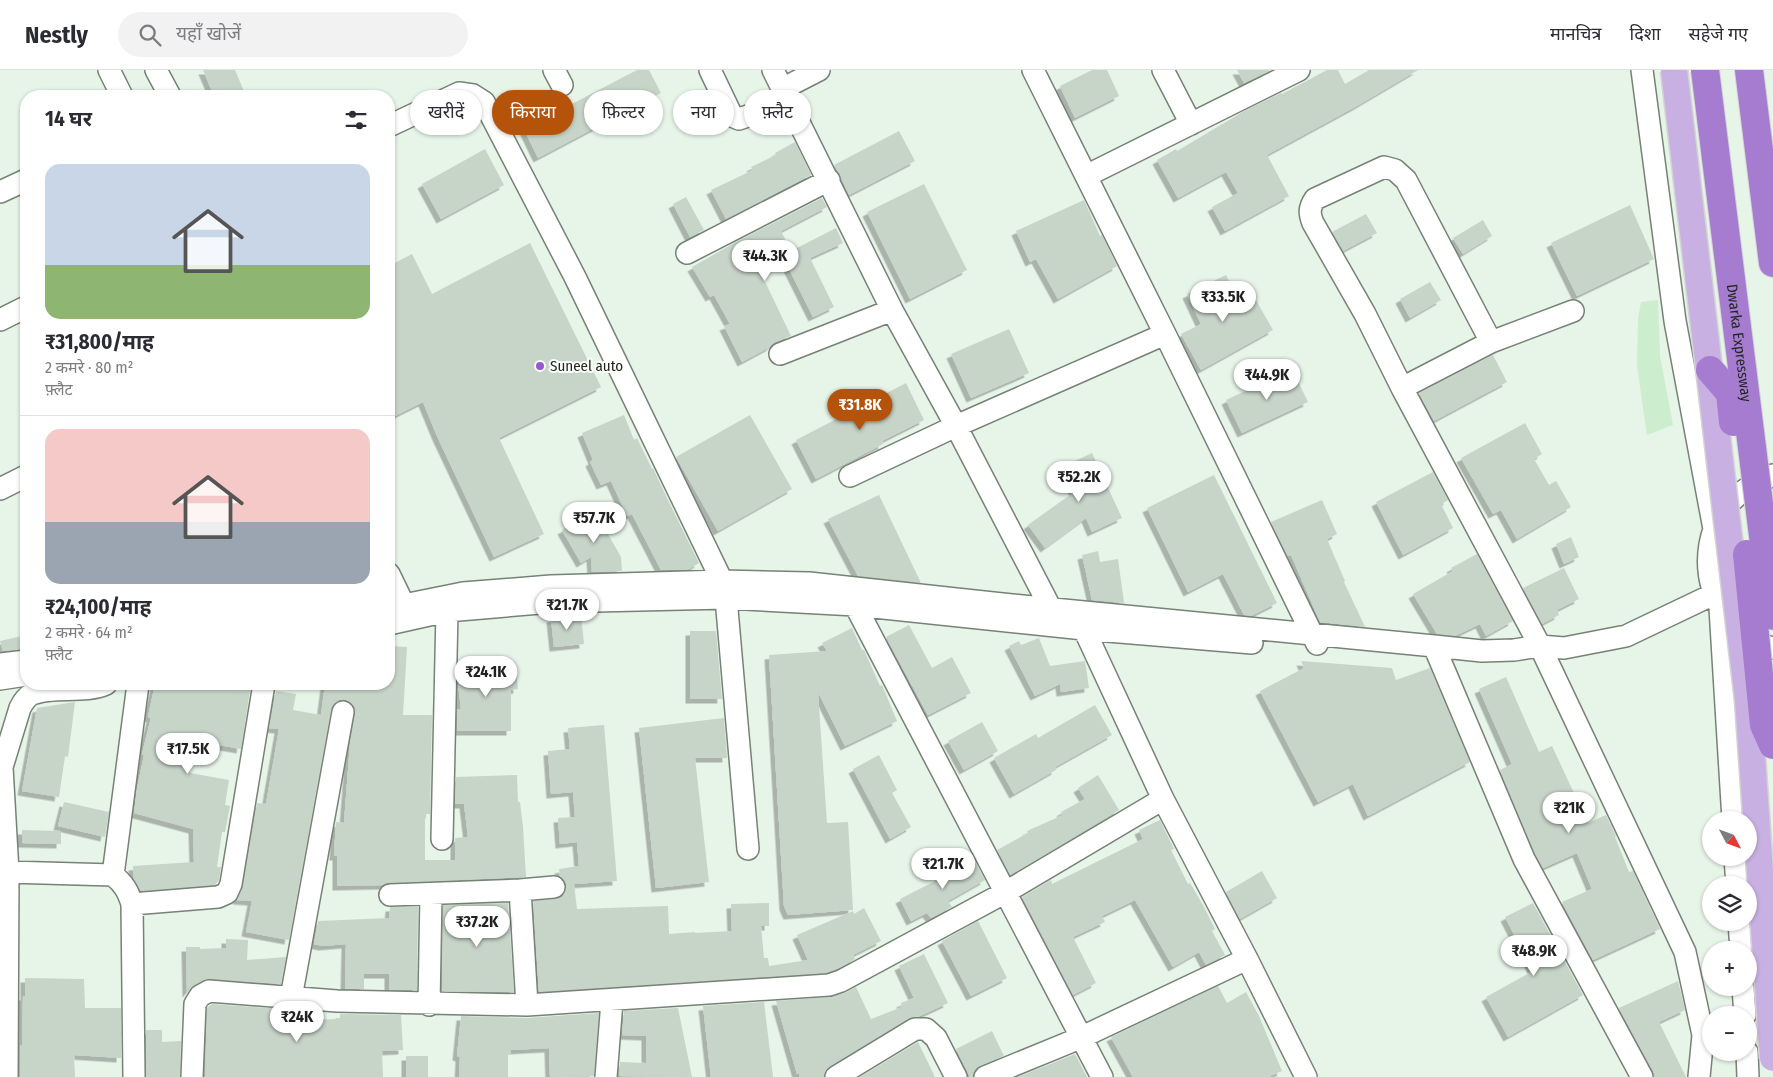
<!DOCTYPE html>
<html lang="hi">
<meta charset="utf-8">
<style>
body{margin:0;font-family:"Fira Sans Condensed","Noto Sans Devanagari",sans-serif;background:#f2f2f3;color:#2b2b33;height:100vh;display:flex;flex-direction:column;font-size:19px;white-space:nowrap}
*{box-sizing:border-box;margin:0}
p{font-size:16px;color:#7c7c81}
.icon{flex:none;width:28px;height:28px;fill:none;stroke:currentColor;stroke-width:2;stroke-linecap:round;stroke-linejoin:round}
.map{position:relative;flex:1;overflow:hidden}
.panel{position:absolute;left:20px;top:20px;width:375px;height:600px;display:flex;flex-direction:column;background:#fff;border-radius:20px;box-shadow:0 1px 4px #0004}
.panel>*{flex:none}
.hud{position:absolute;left:410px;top:20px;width:475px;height:45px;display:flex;gap:10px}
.needle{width:32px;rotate:131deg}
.buttons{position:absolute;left:1702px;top:741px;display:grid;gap:10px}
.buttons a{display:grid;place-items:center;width:55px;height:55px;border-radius:50%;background:#fff;box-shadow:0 1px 4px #0004;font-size:25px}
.price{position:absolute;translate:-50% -42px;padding:0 11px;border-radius:18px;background:#fff;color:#222;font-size:16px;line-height:32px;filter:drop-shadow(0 1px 2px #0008)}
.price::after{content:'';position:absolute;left:50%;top:30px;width:15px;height:11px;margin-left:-8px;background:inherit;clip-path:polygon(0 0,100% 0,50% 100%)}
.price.active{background:#b45309;color:#fff}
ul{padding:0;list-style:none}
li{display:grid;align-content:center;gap:10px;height:265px;padding:0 25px}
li+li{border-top:1px solid #e1e1e2}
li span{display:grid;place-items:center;height:155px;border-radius:15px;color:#555}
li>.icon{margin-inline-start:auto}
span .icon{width:90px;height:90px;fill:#fffc;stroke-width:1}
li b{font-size:21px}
h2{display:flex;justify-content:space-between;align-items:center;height:60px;padding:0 25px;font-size:21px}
.chip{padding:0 18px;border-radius:22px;background:#fff;box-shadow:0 1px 4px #0004;font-size:18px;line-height:45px}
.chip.active{background:#b45309;color:#fff}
header{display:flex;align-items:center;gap:30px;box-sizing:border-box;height:70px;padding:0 25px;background:#fff;border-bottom:1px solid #e1e1e2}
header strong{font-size:24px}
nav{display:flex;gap:28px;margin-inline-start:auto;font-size:18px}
.search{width:350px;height:45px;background:#f2f2f3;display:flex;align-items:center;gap:12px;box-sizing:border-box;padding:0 18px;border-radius:28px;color:#7c7c81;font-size:19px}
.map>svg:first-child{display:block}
.green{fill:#ccedce}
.building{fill:#c7d4c8;filter:url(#shadow)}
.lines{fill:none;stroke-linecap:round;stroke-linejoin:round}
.minor-casing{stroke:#768276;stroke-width:24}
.highway-casing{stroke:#d3d4d3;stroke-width:30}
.minor{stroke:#fff;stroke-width:21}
.highway{stroke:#a57ccf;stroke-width:28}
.major-bridge-casing{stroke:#d3d4d3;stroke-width:29;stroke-linecap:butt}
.highway-bridge-casing{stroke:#d3d4d3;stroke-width:30;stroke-linecap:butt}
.major-bridge{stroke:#c9b0e2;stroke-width:26}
.highway-bridge{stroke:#a57ccf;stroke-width:28}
.poi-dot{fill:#9859d0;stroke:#fcfefc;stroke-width:2}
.labels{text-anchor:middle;stroke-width:4;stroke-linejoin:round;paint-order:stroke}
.street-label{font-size:15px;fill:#222722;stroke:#fcfefc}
.poi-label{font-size:15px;fill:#222722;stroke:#fcfefc;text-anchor:start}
</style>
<header>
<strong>Nestly</strong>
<div class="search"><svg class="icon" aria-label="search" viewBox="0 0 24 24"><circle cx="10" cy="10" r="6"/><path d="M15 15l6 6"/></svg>यहाँ खोजें</div>
<nav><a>मानचित्र</a><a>दिशा</a><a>सहेजे गए</a></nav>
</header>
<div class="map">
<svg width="1773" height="1007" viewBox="0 0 1773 1007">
<defs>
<filter id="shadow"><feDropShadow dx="-4.5" dy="4.5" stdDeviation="0" flood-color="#0004"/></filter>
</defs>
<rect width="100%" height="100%" fill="#e7f4e8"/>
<path class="green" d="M1658,230L1660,286L1673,355L1647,365L1637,296L1638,249L1641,232Z"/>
<path class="building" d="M203,0H235L246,26H214Z
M637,0H649L661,23L538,88L524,59Z
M1092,0H1107L1119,26L1075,48L1060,16Z
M1237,0H1269L1270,1L1244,13Z
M1327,0H1338L1345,14L1369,0H1418L1357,36L1267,85L1289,126L1225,161L1212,137L1238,123L1226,102L1178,128L1157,90L1176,79L1177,81L1246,40L1281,23L1282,24Z
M899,61L915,91L849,125L840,105L834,95Z
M795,72L811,105L726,149L711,120L753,100L751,97L776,85L775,83Z
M485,79L504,115L441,149L422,114Z
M924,114L967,200L910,229L867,142Z
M686,127L704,160L690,167L673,134Z
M822,128L827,137L781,161L791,181L836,158L843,173L810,188L834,237L813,247L784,189L760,201L791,266L775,272L770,277L742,292L724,256L730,254L714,225L710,227L692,197L736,172Z
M1084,130L1100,166L1102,165L1117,196L1058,229L1036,189L1030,192L1016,161Z
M1630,135L1654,189L1577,226L1551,173Z
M1366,144L1377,163L1343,181L1332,162Z
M1483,150L1492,166L1463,184L1453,168Z
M530,173L601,317L499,368L544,464L494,487L437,366L423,332L389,349V196L412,184L432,224Z
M1226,205L1239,232L1253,225L1273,260L1201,300L1181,264L1201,254L1187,224Z
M1430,212L1441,230L1410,248L1400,229Z
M1009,259L1029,303L971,328L951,284Z
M1493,285L1507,312L1434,351L1419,323Z
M1292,299L1308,332L1242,363L1226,330Z
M906,313L924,350L882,371L883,374L816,409L796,370Z
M624,345L634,370L637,368L652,399L653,398L667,428L699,493L687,500H661L632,444L627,446L611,411L601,415L590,392L593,390L582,363Z
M750,345L792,419L718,461L676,387Z
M1525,353L1542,384L1534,389L1549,415L1556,411L1571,437L1517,469L1501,440L1493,444L1461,388Z
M1092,383L1122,448L1092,462L1086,448L1045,478L1028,455L1074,422L1062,397Z
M1433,402L1448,430L1441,434L1453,458L1403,485L1376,432Z
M1214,405L1277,533L1251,546L1244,545L1223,504L1188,522L1147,438Z
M879,425L921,513L858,506L828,449Z
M1322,430L1337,464L1327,469L1345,511L1344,512L1365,557L1320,552L1291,485L1288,486L1271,452Z
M595,441L621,487L622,501L592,502L591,487L581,493L562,460Z
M1571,467L1579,487L1564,494L1556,474Z
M1098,481L1100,492L1118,489L1124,533L1092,530L1082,485Z
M1477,484L1513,551L1486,566L1480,554L1455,566L1437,564L1413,524L1453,501L1451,498Z
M1564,498L1579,529L1557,540L1559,545L1542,554L1523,518Z
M581,545L584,574L554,577L551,548Z
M909,555L932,598L952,587L971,623L928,645L886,567Z
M852,558L862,580H864L880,616L882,615L897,651L845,676L818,622L827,753L848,752L853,840L788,845L784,836L769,585L827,581L822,573Z
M690,561H716L722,629H690Z
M26,565V579L3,581L0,571Z
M1039,568L1050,596L1085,591L1089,618L1061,622L1060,614L1035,626L1009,576L1019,571L1021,575Z
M389,576L407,577L403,645H432L430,744H425V790H455V768L468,767L464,734H455L456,707L517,705L518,732H520L523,757L526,807L390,813L383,815L337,816V786H334L336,752L344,753L350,674L355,644V637L351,633L346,630H339L334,634L331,640L289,870L246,862L252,831L237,830L243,816L257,733L266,734L279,659L269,658L276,621L296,624L293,640L321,645L325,614H389Z
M1301,591L1392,598L1396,610L1430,598L1470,692L1368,746L1353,714L1318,732L1260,621L1304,598Z
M515,592L518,619L511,620V661H457V639H461L458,613V599Z
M1506,607L1539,682L1552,676L1588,753L1606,745L1616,766L1615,767L1629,802L1633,801L1660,859L1593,890L1562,832L1592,819L1577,783L1543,798L1535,784L1500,700L1512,694L1479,619Z
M155,614H251L241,679L197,671L190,699V703L229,710L225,735L230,736L225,762H222L217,797H221L219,810L215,815L141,821L134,809L133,796L194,792L193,759L134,743L137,719L144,685L142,684L151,648L148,647Z
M75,632L68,687L65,686L59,727L22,721L37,638Z
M1095,635L1112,665L1055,697L1056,700L1014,724L994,688L1036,664L1038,668Z
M724,648L727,688H695L709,812L656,818L639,658Z
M982,652L998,681L964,700L948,671Z
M604,655L617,811L574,814L577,839L668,836L669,864L695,862V863L732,861L731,834L769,833V856H761L764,888H768L769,896L808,890L797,865L853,841L854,844L864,838L881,871L853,885L855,889L845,895L827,903L539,922L533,831L555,829L562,827L565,822L566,815L564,810L560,806L559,799L579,796L577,772L560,774L558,748L575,747L573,722L551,724L548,681L570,679L568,658Z
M879,685L897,720L892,723L911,757L890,769L853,699Z
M1098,705L1119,740L1010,805L997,780L1028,763L1027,761L1063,745L1061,742L1085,729L1078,718Z
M64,732L109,742L105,767L58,756Z
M1160,750L1174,779L1171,780L1188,814L1190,813L1203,835L1215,859L1212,861L1225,885L1206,895L1199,882L1173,897L1135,830L1102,846L1105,852L1073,867L1096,913L1073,925L1022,827L1051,810L1052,814L1143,769L1139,760Z
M22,760L61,761V774L22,773Z
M972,786L985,810L948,831L952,837L931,848L927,843L911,851L900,829L941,808L939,805Z
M1262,801L1277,828L1240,849L1226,822Z
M508,833L514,922L442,921L443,835Z
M1533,833L1583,925L1508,967L1486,927L1533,901L1505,847Z
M418,836L417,920H389V904H364V919H345L346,874L323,876L314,874L318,851L389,848L390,837Z
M978,851L1007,908L971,926L942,871Z
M226,869L248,870L247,890L286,887L281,914L209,909L194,915L187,923L186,877H200V879L226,878Z
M924,884L948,933L920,946L909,948L830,996L825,1001L824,1007H800L799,1003L797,1004L776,931L830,927L845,923L856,917L871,949L902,937L901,933L914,928L899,896Z
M25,908L84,909L85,938H121V988L74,985L75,1007H20V975H22L23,926H25Z
M1678,911L1685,940L1659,952L1686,1007H1654L1653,1001L1619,938Z
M1218,916L1227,933L1246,922L1259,946L1282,1001L1268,1007H1133L1111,967Z
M764,932L773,1007H711L703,936Z
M212,934L308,941V950L340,949V944L401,945L403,980L382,981L383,1007H205L207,938Z
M678,938L692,1007L619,1006L620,992L646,993V966L622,965L624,941Z
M599,943L594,1006L550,1007L549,978L511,980V985L508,984V1007H459L460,987L457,986L461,946L527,948Z
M146,960H162V972L181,971L180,1007H146Z
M992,961L1004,986L980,996L975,1000L973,1007H970L956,979Z
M918,972L935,1007H860Z
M1075,984L1087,1007H1018Z
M406,986H428V1007H406Z"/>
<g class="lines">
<g class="minor-casing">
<path id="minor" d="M109,0L122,26
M156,0L170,26
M554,0L562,15
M710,0L732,46L739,49L789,32
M773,0L892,240L956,356L1051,539
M1033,0L1165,264L1317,574
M1163,0L1191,54
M1642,0L1675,251L1714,459
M782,19L819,0
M389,56L459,23L473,25L484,32L575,207L722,511L726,528L748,779
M1086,106L1299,0
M0,122L26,110
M687,183L829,110
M0,250L26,237
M1491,272L1406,110L1395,100L1384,97L1315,129C1309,138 1309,143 1313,153L1365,244L1402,318L1540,576L1685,882L1703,965L1699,1007
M780,284L892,240
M1402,318L1491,272L1573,241
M1773,405C1757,413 1740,420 1728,435C1689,482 1711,564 1773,578
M850,406L956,356L1165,264
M0,419L26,406
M389,504L404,535L407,547
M853,523L855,535L1102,1007
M389,538L463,523L551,516L722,511L809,513L993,533L1434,576L1482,581L1514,580L1540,576L1564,578L1626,566L1714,524
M1720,538L1733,750
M1083,547L1084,559L1163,729L1247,889L1306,1007
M389,554L447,541L552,532L726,528L855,535L1084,559L1252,573
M1434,576L1524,789L1642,1007
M0,594L26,591
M0,609L26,605
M0,684L2,697L8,802L7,1007
M2,697L20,638C23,632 26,627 32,624C54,615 84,624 106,614
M442,769L447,541
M1735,788L1737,815
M8,802L113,805C124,814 128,821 132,834L134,1007
M113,805L138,614
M520,820L527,935
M390,825L520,820L554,817
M132,834L218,827L227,823L231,814L264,614
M1739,852L1741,880
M1743,918L1745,945
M291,928L343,642
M429,935L431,824
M1747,982L1748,1007
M192,1007L195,934L200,926L209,921L337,931L527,935L829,915L841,911L1006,822L1163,729
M606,1007L612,931
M836,1007L915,959H926L936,968L956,1007
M985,1007L1080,968L1247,889"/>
</g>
<g class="highway-casing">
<path id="highway" d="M1749,0L1773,193"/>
</g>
<use href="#minor" class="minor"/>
<use href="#highway" class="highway"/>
<g class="major-bridge-casing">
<path id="major-bridge" d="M1674,0L1748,630L1773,988"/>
</g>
<g class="highway-bridge-casing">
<g id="highway-bridge">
<path id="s1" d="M1705,0L1773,546"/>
<path d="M1710,300L1730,323L1733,352"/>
<path d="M1747,484L1764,655L1773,675"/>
</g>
</g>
<use href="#major-bridge" class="major-bridge"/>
<use href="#highway-bridge" class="highway-bridge"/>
</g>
<circle class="poi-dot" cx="540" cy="296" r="5"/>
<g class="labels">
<g class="street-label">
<text dy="5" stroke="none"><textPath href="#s1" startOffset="275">Dwarka Expressway</textPath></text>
</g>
<g class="poi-label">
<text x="550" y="301">Suneel auto</text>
</g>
</g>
</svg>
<div class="buttons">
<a><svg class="needle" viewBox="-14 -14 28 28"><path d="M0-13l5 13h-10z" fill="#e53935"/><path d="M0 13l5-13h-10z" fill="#7c7c81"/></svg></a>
<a><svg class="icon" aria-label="layers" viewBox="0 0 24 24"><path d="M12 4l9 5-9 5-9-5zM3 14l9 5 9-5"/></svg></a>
<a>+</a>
<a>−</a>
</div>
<b class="price" style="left:765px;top:212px">₹44.3K</b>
<b class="price" style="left:1223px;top:253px">₹33.5K</b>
<b class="price" style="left:1267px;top:331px">₹44.9K</b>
<b class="price active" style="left:860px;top:361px">₹31.8K</b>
<b class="price" style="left:1079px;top:433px">₹52.2K</b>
<b class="price" style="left:594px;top:474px">₹57.7K</b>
<b class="price" style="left:567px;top:561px">₹21.7K</b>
<b class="price" style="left:486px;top:628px">₹24.1K</b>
<b class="price" style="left:188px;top:705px">₹17.5K</b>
<b class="price" style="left:1569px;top:764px">₹21K</b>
<b class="price" style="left:943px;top:820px">₹21.7K</b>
<b class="price" style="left:477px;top:878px">₹37.2K</b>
<b class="price" style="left:1534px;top:907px">₹48.9K</b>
<b class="price" style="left:297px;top:973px">₹24K</b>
<div class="hud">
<a class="chip">खरीदें</a>
<a class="chip active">किराया</a>
<a class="chip">फ़िल्टर</a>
<a class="chip">नया</a>
<a class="chip">फ़्लैट</a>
</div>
<section class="panel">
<h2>14 घर<svg class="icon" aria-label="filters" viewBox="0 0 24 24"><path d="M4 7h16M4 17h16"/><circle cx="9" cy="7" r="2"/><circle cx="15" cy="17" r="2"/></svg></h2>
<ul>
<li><span style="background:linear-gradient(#c9d6e8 65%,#8fb573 0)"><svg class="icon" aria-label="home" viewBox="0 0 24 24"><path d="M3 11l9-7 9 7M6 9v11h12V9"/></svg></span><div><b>₹31,800/माह</b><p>2 कमरे · 80 m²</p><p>फ़्लैट</p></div></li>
<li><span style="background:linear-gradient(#f6c9c9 60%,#9aa5b1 0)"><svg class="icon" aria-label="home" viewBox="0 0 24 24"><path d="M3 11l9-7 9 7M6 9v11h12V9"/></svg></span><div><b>₹24,100/माह</b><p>2 कमरे · 64 m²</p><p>फ़्लैट</p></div></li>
</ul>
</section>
</div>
